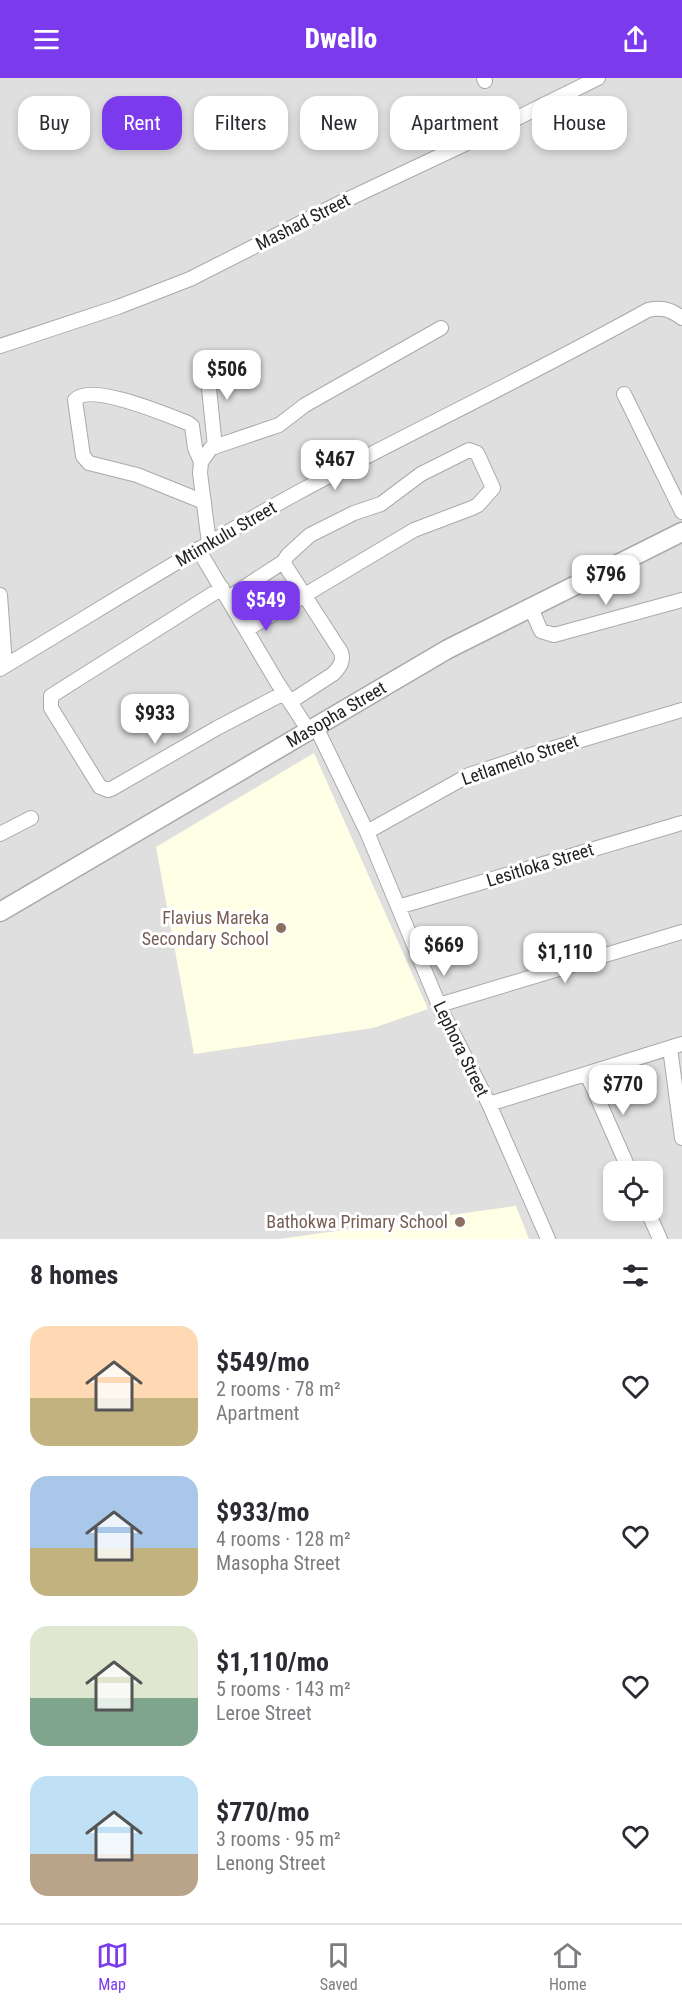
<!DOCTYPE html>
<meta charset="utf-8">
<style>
body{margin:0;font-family:"Roboto Condensed",sans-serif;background:#f2f2f3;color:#2b2b33;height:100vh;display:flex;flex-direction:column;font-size:22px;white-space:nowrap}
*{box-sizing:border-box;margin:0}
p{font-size:20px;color:#7c7c81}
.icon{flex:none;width:33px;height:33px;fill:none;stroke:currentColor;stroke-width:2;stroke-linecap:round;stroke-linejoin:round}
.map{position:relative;height:1161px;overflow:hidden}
.sheet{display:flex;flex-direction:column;background:#fff;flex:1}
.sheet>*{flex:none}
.guide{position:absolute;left:18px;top:18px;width:646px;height:54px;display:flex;gap:12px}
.buttons{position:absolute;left:603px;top:1083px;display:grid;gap:12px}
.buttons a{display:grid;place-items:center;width:60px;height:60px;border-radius:12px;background:#fff;box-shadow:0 3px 9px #0003;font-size:30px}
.price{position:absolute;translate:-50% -51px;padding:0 14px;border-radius:12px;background:#fff;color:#222;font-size:20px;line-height:39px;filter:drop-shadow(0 2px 3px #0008)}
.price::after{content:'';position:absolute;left:50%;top:36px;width:18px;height:14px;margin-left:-9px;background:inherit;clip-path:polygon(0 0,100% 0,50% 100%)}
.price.selected{background:#7c3aed;color:#fff}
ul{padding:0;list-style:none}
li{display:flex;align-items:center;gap:18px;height:150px;padding:0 30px}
li span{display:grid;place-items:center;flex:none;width:168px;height:120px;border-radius:18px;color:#555}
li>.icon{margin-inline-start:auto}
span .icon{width:72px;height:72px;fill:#fffc;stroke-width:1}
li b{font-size:26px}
h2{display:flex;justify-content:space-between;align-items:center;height:72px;padding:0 30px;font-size:26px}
.chip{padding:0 21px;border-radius:18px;background:#fff;box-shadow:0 3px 9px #0003;font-size:21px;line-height:54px}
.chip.selected{background:#7c3aed;color:#fff}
header{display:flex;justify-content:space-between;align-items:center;height:78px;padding:0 30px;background:#7c3aed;color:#fff;font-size:27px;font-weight:800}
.tab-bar{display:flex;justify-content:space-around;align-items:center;height:84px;border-top:2px solid #e1e1e2;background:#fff;font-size:16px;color:#7c7c81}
.tab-bar a{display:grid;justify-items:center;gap:3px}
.tab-bar .selected{color:#7c3aed}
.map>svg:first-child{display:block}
.residential{fill:#e0dfdf;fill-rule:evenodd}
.education{fill:#ffffe5}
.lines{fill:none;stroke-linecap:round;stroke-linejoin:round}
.minor-casing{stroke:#a9a9a9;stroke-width:16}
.tertiary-casing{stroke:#a9a9a9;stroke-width:21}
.minor{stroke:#fff;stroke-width:14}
.tertiary{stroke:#fff;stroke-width:18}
.education-dot{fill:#8d6e63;stroke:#fff;stroke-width:2}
.labels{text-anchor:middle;stroke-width:6;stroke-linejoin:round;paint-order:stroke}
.street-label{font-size:18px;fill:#222;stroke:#fff}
.education-label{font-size:18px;fill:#785e54;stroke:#fff;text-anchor:end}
</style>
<header><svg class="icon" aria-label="menu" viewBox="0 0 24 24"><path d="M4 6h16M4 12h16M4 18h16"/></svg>Dwello<svg class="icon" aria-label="share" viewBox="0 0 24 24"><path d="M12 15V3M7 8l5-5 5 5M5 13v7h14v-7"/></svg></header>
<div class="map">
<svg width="682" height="1161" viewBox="0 0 682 1161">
<rect width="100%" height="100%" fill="#f2efe9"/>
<path class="residential" d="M0,0H682V1161H0ZM614,1094H652V1132H614Z"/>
<path class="education" d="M314,675L428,931L373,950L194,976L156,769Z
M516,1128L529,1161H279L515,1128Z"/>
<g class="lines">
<g class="minor-casing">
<path id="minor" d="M484,0L485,3
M0,268L118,229L190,201L342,124L465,66L598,0
M206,281L215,369
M624,316L682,434
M201,384L195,370L192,348L188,345C167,337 90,304 75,322L83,378L89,385L137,397L204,424
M209,465L200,395L201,384L211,370L279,347L305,327L441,250
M198,471L277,604L309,653
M222,510L51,618V630L100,709L108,712L113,710L217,650L284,615
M0,517L5,587
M228,520L283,484
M530,528L541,553L554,557L682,522
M246,552L414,452L472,430L478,427L493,410L477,375L469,372L421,396L381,426L354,435L310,457L288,477L283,484L341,574C344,583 340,589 333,596L290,624
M0,591C99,532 196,470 297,415C413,353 533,296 648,232C662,229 670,231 682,240
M316,649L367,754L441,932L489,1026L548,1161
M367,754L469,697L514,682L682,632
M0,756L31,740
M398,829L682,745
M439,927L682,854
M670,970L682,1060
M587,996L630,1094
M489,1026L682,966
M647,1132L660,1161"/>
</g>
<g class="tertiary-casing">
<g id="tertiary">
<path id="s1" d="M0,834L448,571L682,454"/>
</g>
</g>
<use href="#minor" class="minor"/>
<use href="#tertiary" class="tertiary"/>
</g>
<g class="education-dot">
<circle cx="281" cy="850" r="6"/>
<circle cx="460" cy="1144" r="6"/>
</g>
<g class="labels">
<g class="street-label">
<text transform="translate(303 144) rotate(-27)" y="6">Mashad Street</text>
<text transform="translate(226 456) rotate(-30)" y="6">Mtimkulu Street</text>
<text dy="6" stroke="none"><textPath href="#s1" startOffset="390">Masopha Street</textPath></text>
<text transform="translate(520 682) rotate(-19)" y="6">Letlametlo Street</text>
<text transform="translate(540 787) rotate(-17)" y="6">Lesitloka Street</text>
<text transform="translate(461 971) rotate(64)" y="6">Lephora Street</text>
</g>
<g class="education-label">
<text x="269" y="846">Flavius Mareka<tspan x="269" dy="21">Secondary School</tspan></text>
<text x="448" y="1150">Bathokwa Primary School</text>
</g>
</g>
</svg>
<div class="buttons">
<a><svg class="icon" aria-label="locate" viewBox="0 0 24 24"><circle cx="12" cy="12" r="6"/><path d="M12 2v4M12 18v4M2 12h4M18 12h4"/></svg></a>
</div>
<b class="price" style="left:227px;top:323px">$506</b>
<b class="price" style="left:335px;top:413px">$467</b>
<b class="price" style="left:606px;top:528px">$796</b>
<b class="price selected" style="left:266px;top:554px">$549</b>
<b class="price" style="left:155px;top:667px">$933</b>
<b class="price" style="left:444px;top:899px">$669</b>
<b class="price" style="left:565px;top:906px">$1,110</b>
<b class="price" style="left:623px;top:1038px">$770</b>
<div class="guide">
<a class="chip">Buy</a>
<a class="chip selected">Rent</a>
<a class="chip">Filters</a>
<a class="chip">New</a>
<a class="chip">Apartment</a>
<a class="chip">House</a>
</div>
</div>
<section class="sheet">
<h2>8 homes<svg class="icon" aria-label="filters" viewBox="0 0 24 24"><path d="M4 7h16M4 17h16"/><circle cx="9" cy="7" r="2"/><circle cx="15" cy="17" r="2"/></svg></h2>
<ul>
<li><span style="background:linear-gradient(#ffd9b3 60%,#c2b280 0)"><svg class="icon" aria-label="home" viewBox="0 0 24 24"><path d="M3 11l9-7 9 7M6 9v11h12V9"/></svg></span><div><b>$549/mo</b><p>2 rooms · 78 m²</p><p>Apartment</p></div><svg class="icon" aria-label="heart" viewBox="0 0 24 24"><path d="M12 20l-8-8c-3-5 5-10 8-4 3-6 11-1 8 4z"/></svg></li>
<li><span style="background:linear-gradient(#a9c7e8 60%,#c2b280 0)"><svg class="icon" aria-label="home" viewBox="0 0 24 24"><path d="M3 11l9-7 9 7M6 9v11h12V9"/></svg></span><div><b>$933/mo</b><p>4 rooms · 128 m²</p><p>Masopha Street</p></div><svg class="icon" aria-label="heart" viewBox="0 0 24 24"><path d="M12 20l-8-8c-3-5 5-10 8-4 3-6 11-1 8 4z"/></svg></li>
<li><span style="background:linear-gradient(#dfe7d0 60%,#7fa58c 0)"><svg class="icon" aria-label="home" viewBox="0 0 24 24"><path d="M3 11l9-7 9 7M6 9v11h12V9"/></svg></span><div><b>$1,110/mo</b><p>5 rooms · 143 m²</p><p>Leroe Street</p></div><svg class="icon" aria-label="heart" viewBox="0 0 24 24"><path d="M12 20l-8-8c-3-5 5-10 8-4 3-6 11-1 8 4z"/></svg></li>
<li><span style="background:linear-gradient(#bfe0f5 65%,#b9a48a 0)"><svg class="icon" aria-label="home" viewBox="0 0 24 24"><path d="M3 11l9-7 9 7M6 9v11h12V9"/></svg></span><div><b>$770/mo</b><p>3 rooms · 95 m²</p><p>Lenong Street</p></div><svg class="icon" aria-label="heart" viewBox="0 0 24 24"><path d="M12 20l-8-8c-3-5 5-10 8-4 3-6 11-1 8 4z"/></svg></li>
</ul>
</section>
<nav class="tab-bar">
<a class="selected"><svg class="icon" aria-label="map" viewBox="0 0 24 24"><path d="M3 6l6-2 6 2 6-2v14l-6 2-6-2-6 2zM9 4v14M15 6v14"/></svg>Map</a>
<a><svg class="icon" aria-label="saved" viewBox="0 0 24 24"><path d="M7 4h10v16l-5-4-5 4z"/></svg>Saved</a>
<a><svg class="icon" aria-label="home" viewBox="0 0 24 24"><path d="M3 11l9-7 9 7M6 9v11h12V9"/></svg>Home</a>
</nav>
